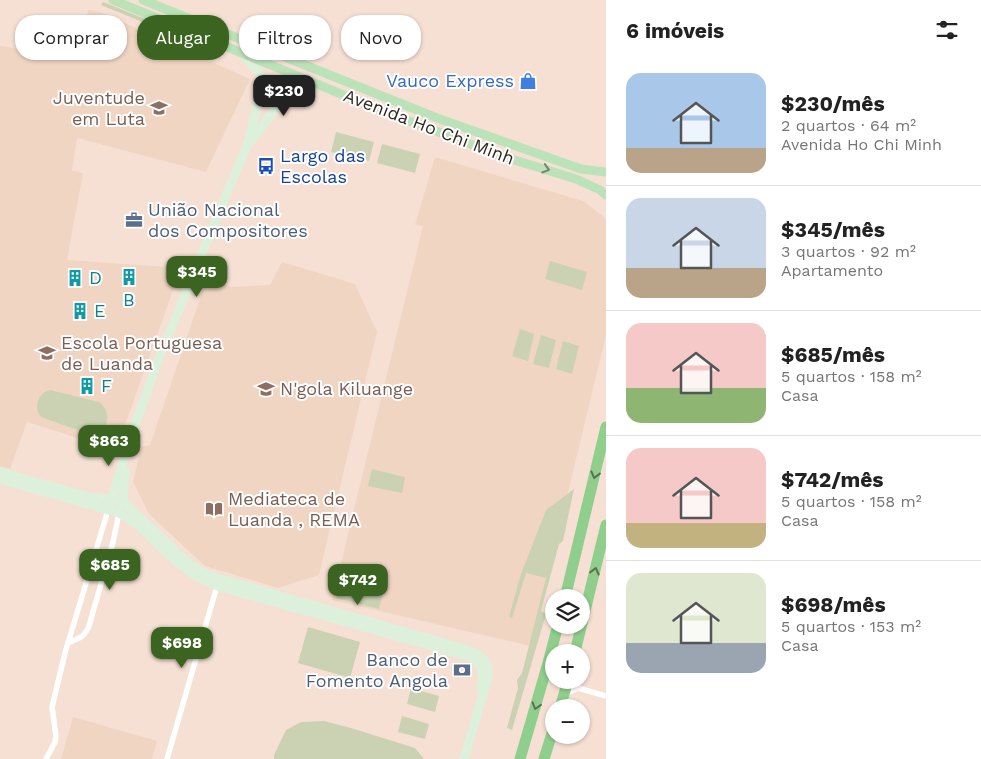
<!DOCTYPE html>
<html lang="pt">
<meta charset="utf-8">
<style>
body{margin:0;font-family:"Work Sans",sans-serif;background:#f2f2f2;color:#222;height:100vh;display:flex;flex-direction:column;font-size:19px;white-space:nowrap}
*{box-sizing:border-box;margin:0}
p{font-size:16px;color:#767676}
.icon{flex:none;width:28px;height:28px;fill:none;stroke:currentColor;stroke-width:2;stroke-linecap:round;stroke-linejoin:round}
.map{position:relative;flex:1;overflow:hidden}
.sheet{display:flex;flex-direction:column;background:#fff;width:375px}
.sheet>*{flex:none}
.guide{position:absolute;left:15px;top:15px;width:475px;height:45px;display:flex;gap:10px}
.tools{position:absolute;left:545px;top:589px;display:grid;gap:10px}
.tools a{display:grid;place-items:center;width:45px;height:45px;border-radius:50%;background:#fff;box-shadow:0 1px 4px #0004;font-size:25px}
.price{position:absolute;translate:-50% -42px;padding:0 11px;border-radius:10px;background:#3b6421;color:#fff;font-size:16px;line-height:32px;filter:drop-shadow(0 1px 2px #0008)}
.price::after{content:'';position:absolute;left:50%;top:30px;width:15px;height:11px;margin-left:-8px;background:inherit;clip-path:polygon(0 0,100% 0,50% 100%)}
.price.selected{background:#222;color:#fff}
ul{padding:0;list-style:none}
li{display:flex;align-items:center;gap:15px;height:125px;padding:0 20px}
li+li{border-top:1px solid #e0e0e0}
li span{display:grid;place-items:center;flex:none;width:140px;height:100px;border-radius:15px;color:#555}
li>.icon{margin-inline-start:auto}
span .icon{width:60px;height:60px;fill:#fffc;stroke-width:1}
li b{font-size:21px}
h2{display:flex;justify-content:space-between;align-items:center;height:60px;padding:0 20px;font-size:21px}
.tag{padding:0 18px;border-radius:20px;background:#fff;box-shadow:0 1px 4px #0004;font-size:18px;line-height:45px}
.tag.selected{background:#3b6421;color:#fff}
main{display:flex;flex:1;min-height:0}
.map>svg:first-child{display:block}
.built{fill:#f1d5c3}
.green{fill:#cbd1b3}
.lines{fill:none;stroke-linecap:round;stroke-linejoin:round}
.street{stroke:#fff;stroke-width:5.5}
.secondary{stroke:#ddf0dc;stroke-width:9}
.primary{stroke:#bce2ba;stroke-width:9}
.highway{stroke:#8fce8c;stroke-width:11}
.oneway{stroke:#76846e}
.oneway2{stroke:#5a7252}
.labels{text-anchor:middle;stroke-width:4;stroke-linejoin:round;paint-order:stroke}
.shop-label{font-size:18px;fill:#366cbe;stroke:#fff;text-anchor:end}
.education-label{font-size:18px;fill:#785e54;stroke:#fff;text-anchor:start}
.street-label{font-size:18px;fill:#2f2722;stroke:#fff}
.transit-label{font-size:18px;fill:#164399;stroke:#fff;text-anchor:start}
.service-label{font-size:18px;fill:#4e5e75;stroke:#fff;text-anchor:start}
.culture-label{font-size:18px;fill:#0d838f;stroke:#fff;text-anchor:start}
</style>
<main>
<div class="map">
<svg width="606" height="759" viewBox="0 0 606 759">
<rect width="100%" height="100%" fill="#f6e0d3"/>
<path class="built" d="M88,10L100,12L250,79L206,172L77,138L72,171L83,173L67,260L181,268L116,450L27,422L10,469L0,466V46L27,50L28,41L81,47Z
M435,157L583,201L602,215L606,220V335L531,646L332,600L423,226L415,225Z
M282,262L355,284L377,332L319,575L278,588L205,566L149,514L133,482L141,447L150,445L207,278L231,287L270,285Z
M73,717L157,741L152,759H61Z"/>
<path class="green" d="M103,2L163,26L162,30L101,5Z
M336,132L374,142L369,161L331,152Z
M382,144L420,154L415,173L377,163Z
M550,261L587,272L582,290L545,279Z
M520,329L534,334L528,361L512,356Z
M541,335L556,340L549,368L533,364Z
M563,341L579,346L572,374L556,369Z
M50,390L99,402C104,405 108,412 107,419C107,424 104,430 99,432C87,436 54,421 41,417C33,407 38,393 50,390Z
M372,469L405,477L402,493L368,486Z
M574,489L563,541L559,544L541,611L546,614L512,730L507,728L518,688L517,680L522,673L546,578L526,573L512,618L509,617L521,574L546,510Z
M342,575L385,585L379,609L336,598Z
M308,627L360,642L350,678L298,663Z
M411,688L439,696L435,712L407,704Z
M402,716L429,724L425,739L398,732Z
M324,721L351,728L415,748L424,759H274V755L286,730L301,722Z"/>
<g class="lines">
<path class="street" d="M68,643C79,638 84,638 89,626L113,542L119,513
M565,694L578,688L606,696
M46,759L55,742L56,736L52,707L65,653L108,510
M167,759L217,586"/>
<path class="secondary" d="M250,142L286,95C296,86 308,86 320,85
M0,472L89,497L117,500L123,502L184,559L197,569L211,576L468,650C482,655 489,661 488,677L464,759
M0,479L119,513L138,525L170,556L189,571L196,576L217,586L464,655C480,661 485,669 481,687
M110,505L129,442L157,363L229,188L247,146L262,87L259,72L241,53
M121,506L123,502L125,471"/>
<path class="primary" d="M113,0L380,110L505,157L576,179L600,190L606,195
M143,0L437,118L581,169L606,172"/>
<path class="highway" d="M565,598L606,427
M575,652L606,525
M560,708L568,680
M520,759L548,663L558,625
M544,759L554,727"/>
</g>
<defs><path id="oneway-chevron" d="M-2-3.5L2.5 0L-2 3.5" fill="none" stroke-width="1.6" stroke-linecap="round" stroke-linejoin="round" transform="scale(1.25)"/></defs>
<use class="oneway" href="#oneway-chevron" transform="translate(546 169) rotate(17)"/>
<g class="oneway2">
<use href="#oneway-chevron" transform="translate(595 475) rotate(104)"/>
<use href="#oneway-chevron" transform="translate(595 571) rotate(-76)"/>
<use href="#oneway-chevron" transform="translate(536 706) rotate(107)"/>
</g>
<defs>
<g id="shop-bare" transform="scale(1.35)"><path d="M-5-2.5h2.3a2.7 3.5 0 0 1 5.4 0H5L5.5 6h-11ZM-1.5-2.5h3a1.5 2.3 0 0 0-3 0Z" fill="#3f7fe0" stroke="#fff" stroke-width="2.5" paint-order="stroke"/></g>
<g id="university-bare" transform="scale(1.35)"><path d="M0-5L7-2L0 1L-7-2ZM-4 1L0 2.5L4 1V4Q0 6-4 4Z" fill="#8d6e63" stroke="#fff" stroke-width="2.5" paint-order="stroke"/></g>
<g id="bus-bare" transform="scale(1.35)"><path d="M-5-6H5V4H4V6H2V4H-2V6H-4V4H-5ZM-3.5-4V0h7V-4ZM-3.5 1.2v1.5H-2V1.2ZM2 1.2v1.5H3.5V1.2Z" fill="#1a4fb4" stroke="#fff" stroke-width="2.5" paint-order="stroke"/></g>
<g id="office-bare" transform="scale(1.35)"><path d="M-6-3h4V-5.5h4V-3h4V5H-6ZM-1-4.5V-3h2v-1.5ZM-6 0V1H6V0Z" fill="#5c6f8a" stroke="#fff" stroke-width="2.5" paint-order="stroke"/></g>
<g id="building-bare" transform="scale(1.35)"><path d="M-4-6H4V6H1V3H-1V6H-4ZM-2.5-4.3h1.7v1.8h-1.7ZM.8-4.3h1.7v1.8H.8ZM-2.5-1h1.7V.8h-1.7ZM.8-1h1.7V.8H.8Z" fill="#0f9aa8" stroke="#fff" stroke-width="2.5" paint-order="stroke"/></g>
<g id="school-bare" transform="scale(1.35)"><path d="M0-5L7-2L0 1L-7-2ZM-4 1L0 2.5L4 1V4Q0 6-4 4Z" fill="#8d6e63" stroke="#fff" stroke-width="2.5" paint-order="stroke"/></g>
<g id="library-bare" transform="scale(1.35)"><path d="M-6-4Q-3-5.5-.7-3.5V5Q-3 3-6 4ZM6-4Q3-5.5 .7-3.5V5Q3 3 6 4Z" fill="#8d6e63" stroke="#fff" stroke-width="2.5" paint-order="stroke"/></g>
<g id="bank-bare" transform="scale(1.35)"><path d="M-6-4H6V4H-6ZM0-2.3a2.3 2.3 0 1 0 0 4.6a2.3 2.3 0 1 0 0-4.6Z" fill="#5c6f8a" stroke="#fff" stroke-width="2.5" paint-order="stroke"/></g>
</defs>
<g fill-rule="evenodd">
<use href="#shop-bare" x="528" y="81"/>
<use href="#university-bare" x="159" y="108"/>
<use href="#bus-bare" x="266" y="166"/>
<use href="#office-bare" x="134" y="220"/>
<use href="#building-bare" x="129" y="277"/>
<use href="#building-bare" x="75" y="278"/>
<use href="#building-bare" x="80" y="311"/>
<use href="#school-bare" x="47" y="353"/>
<use href="#building-bare" x="87" y="386"/>
<use href="#university-bare" x="266" y="389"/>
<use href="#library-bare" x="214" y="509"/>
<use href="#bank-bare" x="462" y="670"/>
</g>
<g class="labels">
<g class="shop-label">
<text x="514" y="87">Vauco Express</text>
</g>
<g class="education-label">
<text x="145" y="104" text-anchor="end">Juventude<tspan x="145" dy="21">em Luta</tspan></text>
<text x="61" y="349">Escola Portuguesa<tspan x="61" dy="21">de Luanda</tspan></text>
<text x="280" y="395">N'gola Kiluange</text>
<text x="228" y="505">Mediateca de<tspan x="228" dy="21">Luanda , REMA</tspan></text>
</g>
<g class="street-label">
<text transform="translate(429 127) rotate(21)" y="6">Avenida Ho Chi Minh</text>
</g>
<g class="transit-label">
<text x="280" y="162">Largo das<tspan x="280" dy="21">Escolas</tspan></text>
</g>
<g class="service-label">
<text x="148" y="216">União Nacional<tspan x="148" dy="21">dos Compositores</tspan></text>
<text x="448" y="666" text-anchor="end">Banco de<tspan x="448" dy="21">Fomento Angola</tspan></text>
</g>
<g class="culture-label">
<text x="89" y="284">D</text>
<text x="129" y="306" text-anchor="middle">B</text>
<text x="94" y="317">E</text>
<text x="101" y="392">F</text>
</g>
</g>
</svg>
<div class="tools">
<a><svg class="icon" aria-label="layers" viewBox="0 0 24 24"><path d="M12 4l9 5-9 5-9-5zM3 14l9 5 9-5"/></svg></a>
<a>+</a>
<a>−</a>
</div>
<b class="price selected" style="left:284px;top:117px">$230</b>
<b class="price" style="left:197px;top:298px">$345</b>
<b class="price" style="left:109px;top:467px">$863</b>
<b class="price" style="left:110px;top:591px">$685</b>
<b class="price" style="left:358px;top:606px">$742</b>
<b class="price" style="left:182px;top:669px">$698</b>
<div class="guide">
<a class="tag">Comprar</a>
<a class="tag selected">Alugar</a>
<a class="tag">Filtros</a>
<a class="tag">Novo</a>
</div>
</div>
<section class="sheet">
<h2>6 imóveis<svg class="icon" aria-label="filters" viewBox="0 0 24 24"><path d="M4 7h16M4 17h16"/><circle cx="9" cy="7" r="2"/><circle cx="15" cy="17" r="2"/></svg></h2>
<ul>
<li><span style="background:linear-gradient(#a9c7e8 75%,#b9a48a 0)"><svg class="icon" aria-label="home" viewBox="0 0 24 24"><path d="M3 11l9-7 9 7M6 9v11h12V9"/></svg></span><div><b>$230/mês</b><p>2 quartos · 64 m²</p><p>Avenida Ho Chi Minh</p></div></li>
<li><span style="background:linear-gradient(#c9d6e8 70%,#b9a48a 0)"><svg class="icon" aria-label="home" viewBox="0 0 24 24"><path d="M3 11l9-7 9 7M6 9v11h12V9"/></svg></span><div><b>$345/mês</b><p>3 quartos · 92 m²</p><p>Apartamento</p></div></li>
<li><span style="background:linear-gradient(#f6c9c9 65%,#8fb573 0)"><svg class="icon" aria-label="home" viewBox="0 0 24 24"><path d="M3 11l9-7 9 7M6 9v11h12V9"/></svg></span><div><b>$685/mês</b><p>5 quartos · 158 m²</p><p>Casa</p></div></li>
<li><span style="background:linear-gradient(#f6c9c9 75%,#c2b280 0)"><svg class="icon" aria-label="home" viewBox="0 0 24 24"><path d="M3 11l9-7 9 7M6 9v11h12V9"/></svg></span><div><b>$742/mês</b><p>5 quartos · 158 m²</p><p>Casa</p></div></li>
<li><span style="background:linear-gradient(#dfe7d0 70%,#9aa5b1 0)"><svg class="icon" aria-label="home" viewBox="0 0 24 24"><path d="M3 11l9-7 9 7M6 9v11h12V9"/></svg></span><div><b>$698/mês</b><p>5 quartos · 153 m²</p><p>Casa</p></div></li>
</ul>
</section>
</main>
